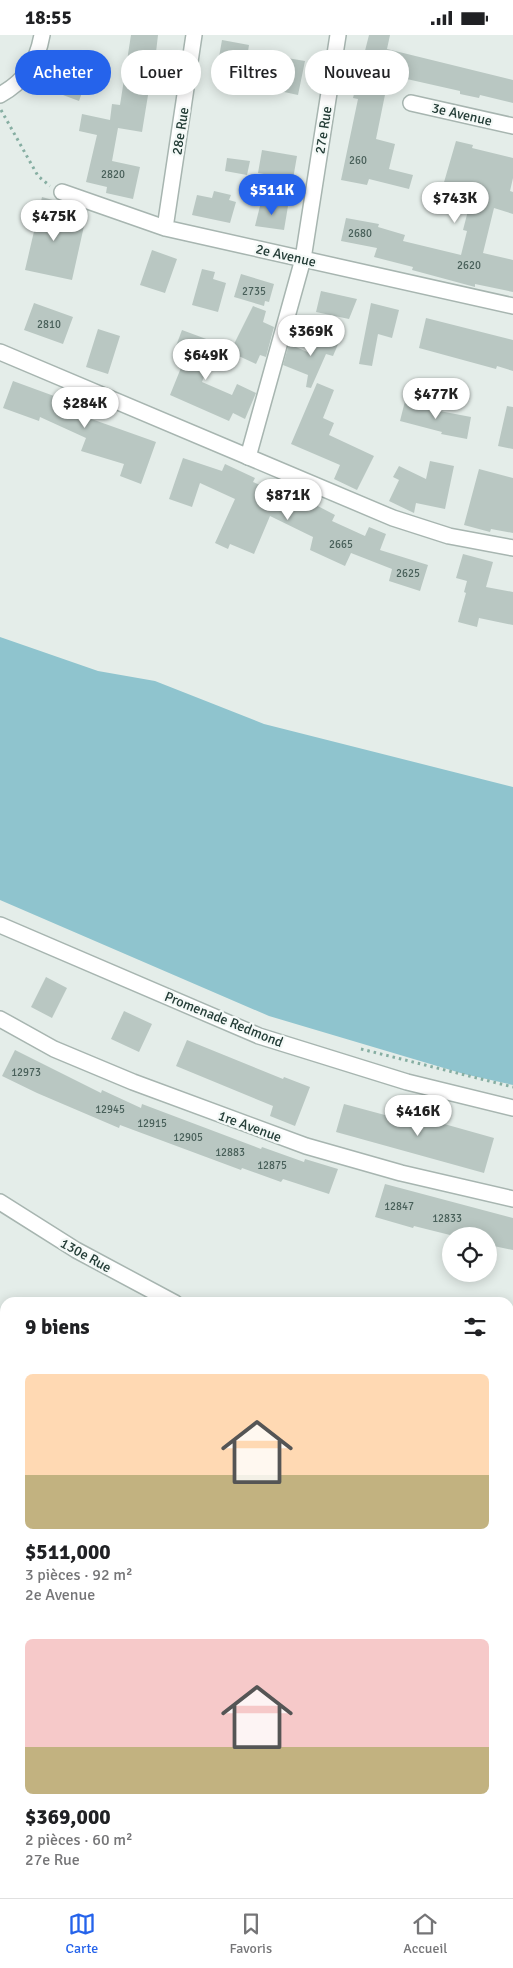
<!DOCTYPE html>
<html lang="fr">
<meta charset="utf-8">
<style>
body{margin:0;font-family:Signika,sans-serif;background:#f2f2f2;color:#202124;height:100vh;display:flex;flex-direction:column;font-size:19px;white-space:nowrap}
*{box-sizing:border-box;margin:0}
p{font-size:16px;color:#757577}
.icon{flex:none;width:28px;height:28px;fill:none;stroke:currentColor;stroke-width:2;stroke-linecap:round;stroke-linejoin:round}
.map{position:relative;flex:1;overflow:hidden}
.drawer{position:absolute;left:0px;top:1262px;width:514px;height:601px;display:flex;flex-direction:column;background:#fff;border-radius:15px 15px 0 0;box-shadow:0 2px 12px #0003}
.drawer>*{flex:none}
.hud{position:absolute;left:15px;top:15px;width:484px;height:45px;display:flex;gap:10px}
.buttons{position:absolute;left:442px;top:1192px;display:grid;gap:10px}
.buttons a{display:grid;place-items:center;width:55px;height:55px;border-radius:50%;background:#fff;box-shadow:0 2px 12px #0003;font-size:25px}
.price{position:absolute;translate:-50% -42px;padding:0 11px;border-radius:18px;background:#fff;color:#222;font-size:16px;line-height:32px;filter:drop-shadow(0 1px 2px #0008)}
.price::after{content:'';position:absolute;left:50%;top:30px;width:15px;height:11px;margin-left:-8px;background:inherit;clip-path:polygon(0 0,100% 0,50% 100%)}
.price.current{background:#2563eb;color:#fff}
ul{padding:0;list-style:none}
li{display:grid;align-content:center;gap:10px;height:265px;padding:0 25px}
li span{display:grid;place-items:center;height:155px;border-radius:8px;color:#555}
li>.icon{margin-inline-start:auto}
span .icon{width:90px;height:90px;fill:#fffc;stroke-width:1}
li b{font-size:21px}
h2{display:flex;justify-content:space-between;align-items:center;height:60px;padding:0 25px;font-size:21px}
.pill{padding:0 18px;border-radius:22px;background:#fff;box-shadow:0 2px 12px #0003;font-size:18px;line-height:45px}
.pill.current{background:#2563eb;color:#fff}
.status{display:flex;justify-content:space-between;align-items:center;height:35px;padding:0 25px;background:#fff;direction:ltr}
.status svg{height:14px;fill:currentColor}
.tab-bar{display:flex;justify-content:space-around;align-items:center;height:70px;border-top:1px solid #e0e0e0;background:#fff;font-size:14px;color:#757577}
.tab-bar a{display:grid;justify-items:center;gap:2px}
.tab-bar .current{color:#2563eb}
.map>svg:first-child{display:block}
.green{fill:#bedcc6}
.water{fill:#8fc4ce}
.building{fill:#b9c7c2}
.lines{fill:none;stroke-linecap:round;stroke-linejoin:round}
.minor-casing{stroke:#a7b5b0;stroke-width:18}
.tertiary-casing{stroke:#a7b5b0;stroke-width:18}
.path{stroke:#86aea2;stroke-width:3;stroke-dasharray:2.5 4;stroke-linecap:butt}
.minor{stroke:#fff;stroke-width:15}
.tertiary{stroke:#fff;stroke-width:15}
.labels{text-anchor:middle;stroke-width:4.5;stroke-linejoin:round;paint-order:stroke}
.number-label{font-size:11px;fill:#49605a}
.street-label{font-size:14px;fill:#243d37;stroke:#f4f9f7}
</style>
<div class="status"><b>18:55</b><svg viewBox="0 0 49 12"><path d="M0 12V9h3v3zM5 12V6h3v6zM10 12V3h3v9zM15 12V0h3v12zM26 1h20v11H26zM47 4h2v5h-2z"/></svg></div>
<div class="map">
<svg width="513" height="1863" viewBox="0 0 513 1863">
<rect width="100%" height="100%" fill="#e4ede9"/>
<path class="green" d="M0,1480L5,1481V1655L0,1654Z"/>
<path class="water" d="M0,602L98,636L155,646L264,689L513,752V1050L464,1039L269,981L0,865Z"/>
<path class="building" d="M131,0H158L155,26H149L146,53L149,54L142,97L118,93L112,126L140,132L133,164L106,158L107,152L86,147L97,100L79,96L82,79L110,85L112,69L120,70Z
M369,0H390L387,14L513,45V68L480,60L479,63L460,59V56L389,40L376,104L395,109L389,134L413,140L409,154L369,144L367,150L341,145L358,64L353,63Z
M222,5L249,10L242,55L214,50Z
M69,18L93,27L79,66L55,57Z
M281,22L305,26L298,60L275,55Z
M456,106L473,110L472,113L513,123V143L510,156L513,157V179L494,173L483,218L513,225V257L475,249V252L412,235L413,232L374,222L377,213L341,206L346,183L379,189L378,192L405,200L403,206L461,220L467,196L463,195L470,168L440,161Z
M262,115L297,121L293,144L258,138Z
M227,123L250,126L247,140L225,136Z
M214,156L231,160L229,165L236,167L230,188L192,180L197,160L212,163Z
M42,162L67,169L63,186L84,191L72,245L25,235Z
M261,167L288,171L284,195L255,191Z
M152,215L177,224L165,258L140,250Z
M202,234L215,237L213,244L226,248L218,277L192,270Z
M241,239L274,249L269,267L265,266L264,271L234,262Z
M321,256L357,264L349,284L316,277Z
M34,268L73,282L63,309L24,295Z
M371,268L399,275L392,303L378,299L372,331L359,329Z
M253,271L266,276L263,287L274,292L266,322L260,320L256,329L230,317Z
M426,283L513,305V336L497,331L496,334L419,313Z
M98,294L120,301L108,339L86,332Z
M182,295L217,308L202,347L232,360L237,349L256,358L245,384L233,378L229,386L170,360L185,323L173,319Z
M316,297L339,307L333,321L326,319L311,353L306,352L308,340L283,330L289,309L312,319Z
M13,346L54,361L56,358L87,373L83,381L156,407L141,449L120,441L124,429L81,416L86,403L40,382L39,386L3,373Z
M317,348L334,355L323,383L334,388L329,400L374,421L357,455L334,444L340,430L291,409Z
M405,366L430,372L429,374L471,382L467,404L441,399L442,397L400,386Z
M507,371L513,372V414L498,411Z
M183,423L222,436L225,429L255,443L253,447L309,470L310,467L335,480L332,486L365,501L369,492L386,499L380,515L428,530L420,556L389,546L392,534L351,518L345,531L310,515L313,502L270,481L254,519L230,509L228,514L215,508L235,464L200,448L192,472L169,464Z
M430,426L454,431L445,474L416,468L414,478L389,466L399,445L393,442L399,431L426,444Z
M479,434L513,443V498L491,494L490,497L464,490Z
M463,519L493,527L486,552L513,557V590L479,583L477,592L458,587L466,558L464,557L467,546L456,543Z
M46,942L67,953L52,983L31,972Z
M124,976L152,989L139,1017L111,1004Z
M187,1005L283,1044L284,1042L310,1052L295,1091L270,1081L273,1071L176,1031Z
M15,1015L101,1058L102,1055L141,1073L142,1069L261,1114L262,1112L304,1127L305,1124L338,1134L329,1159L283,1144L281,1147L242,1133L241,1135L120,1090L119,1093L37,1058L2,1041Z
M344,1069L396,1083L398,1076L494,1103L484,1138L336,1097Z
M385,1149L513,1183V1215L489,1210V1201H454L414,1191L413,1193L375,1182Z"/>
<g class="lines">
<g class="minor-casing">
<path id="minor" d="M0,60C25,46 37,28 42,0
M411,68L513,91
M62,157L165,193L513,271
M165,193L194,0
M248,422L303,224L338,0
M0,890L259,1001L407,1047L513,1073
M0,1167L76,1215L175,1268
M0,1480L5,1481
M509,1532L513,1533
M509,1778L513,1749
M18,1863L19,1859
M191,1863V1859
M354,1863V1859
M496,1863L497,1859"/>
</g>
<g class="tertiary-casing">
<path id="tertiary" d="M0,317L393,483L449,501L513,513
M0,984L54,1014L133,1047L306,1111L401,1138L513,1164"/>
</g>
<path class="path" d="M1,75L38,141L50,151
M361,1014L513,1052"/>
<use href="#minor" class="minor"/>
<use href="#tertiary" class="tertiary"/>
</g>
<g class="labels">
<g class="number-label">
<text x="358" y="129">260</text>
<text x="113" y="143">2820</text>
<text x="360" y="202">2680</text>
<text x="469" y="234">2620</text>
<text x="254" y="260">2735</text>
<text x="49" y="293">2810</text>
<text x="341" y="513">2665</text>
<text x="408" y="542">2625</text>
<text x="26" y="1041">12973</text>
<text x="110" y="1078">12945</text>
<text x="152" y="1092">12915</text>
<text x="188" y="1106">12905</text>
<text x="230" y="1121">12883</text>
<text x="272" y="1134">12875</text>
<text x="399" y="1175">12847</text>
<text x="447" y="1187">12833</text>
</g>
<g class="street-label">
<text transform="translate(462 79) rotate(13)" y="5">3e Avenue</text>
<text transform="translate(323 95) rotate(-81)" y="5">27e Rue</text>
<text transform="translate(180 96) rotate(-81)" y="5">28e Rue</text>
<text transform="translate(286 220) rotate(13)" y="5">2e Avenue</text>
<text transform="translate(224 984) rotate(22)" y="5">Promenade Redmond</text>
<text transform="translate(250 1091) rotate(20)" y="5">1re Avenue</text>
<text transform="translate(86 1220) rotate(29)" y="5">130e Rue</text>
</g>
</g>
</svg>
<div class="buttons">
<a><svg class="icon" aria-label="locate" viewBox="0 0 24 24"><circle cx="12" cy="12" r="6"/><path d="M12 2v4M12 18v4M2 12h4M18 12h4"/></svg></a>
</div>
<b class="price current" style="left:272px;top:181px">$511K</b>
<b class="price" style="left:455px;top:189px">$743K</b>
<b class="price" style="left:54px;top:207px">$475K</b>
<b class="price" style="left:311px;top:322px">$369K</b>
<b class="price" style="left:206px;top:346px">$649K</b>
<b class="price" style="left:436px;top:385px">$477K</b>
<b class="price" style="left:85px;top:394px">$284K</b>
<b class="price" style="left:288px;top:486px">$871K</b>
<b class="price" style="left:418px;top:1102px">$416K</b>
<div class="hud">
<a class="pill current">Acheter</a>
<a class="pill">Louer</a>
<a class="pill">Filtres</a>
<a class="pill">Nouveau</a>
</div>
<section class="drawer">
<h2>9 biens<svg class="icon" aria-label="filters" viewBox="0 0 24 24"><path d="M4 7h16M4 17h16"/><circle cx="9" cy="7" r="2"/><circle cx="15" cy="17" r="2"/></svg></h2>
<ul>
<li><span style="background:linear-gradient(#ffd9b3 65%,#c2b280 0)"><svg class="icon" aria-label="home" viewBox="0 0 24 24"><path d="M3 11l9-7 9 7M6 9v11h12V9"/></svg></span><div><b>$511,000</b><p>3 pièces · 92 m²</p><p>2e Avenue</p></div></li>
<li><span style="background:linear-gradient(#f6c9c9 70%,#c2b280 0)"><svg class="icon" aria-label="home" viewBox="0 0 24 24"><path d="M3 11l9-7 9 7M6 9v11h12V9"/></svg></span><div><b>$369,000</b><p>2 pièces · 60 m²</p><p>27e Rue</p></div></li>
</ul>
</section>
</div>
<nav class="tab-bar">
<a class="current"><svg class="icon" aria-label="map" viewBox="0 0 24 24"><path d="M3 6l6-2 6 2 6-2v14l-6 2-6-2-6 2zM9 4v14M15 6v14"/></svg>Carte</a>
<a><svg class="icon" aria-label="saved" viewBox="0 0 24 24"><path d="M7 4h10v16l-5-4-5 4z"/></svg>Favoris</a>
<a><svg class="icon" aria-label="home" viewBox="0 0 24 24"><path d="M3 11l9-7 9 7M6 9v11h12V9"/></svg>Accueil</a>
</nav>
